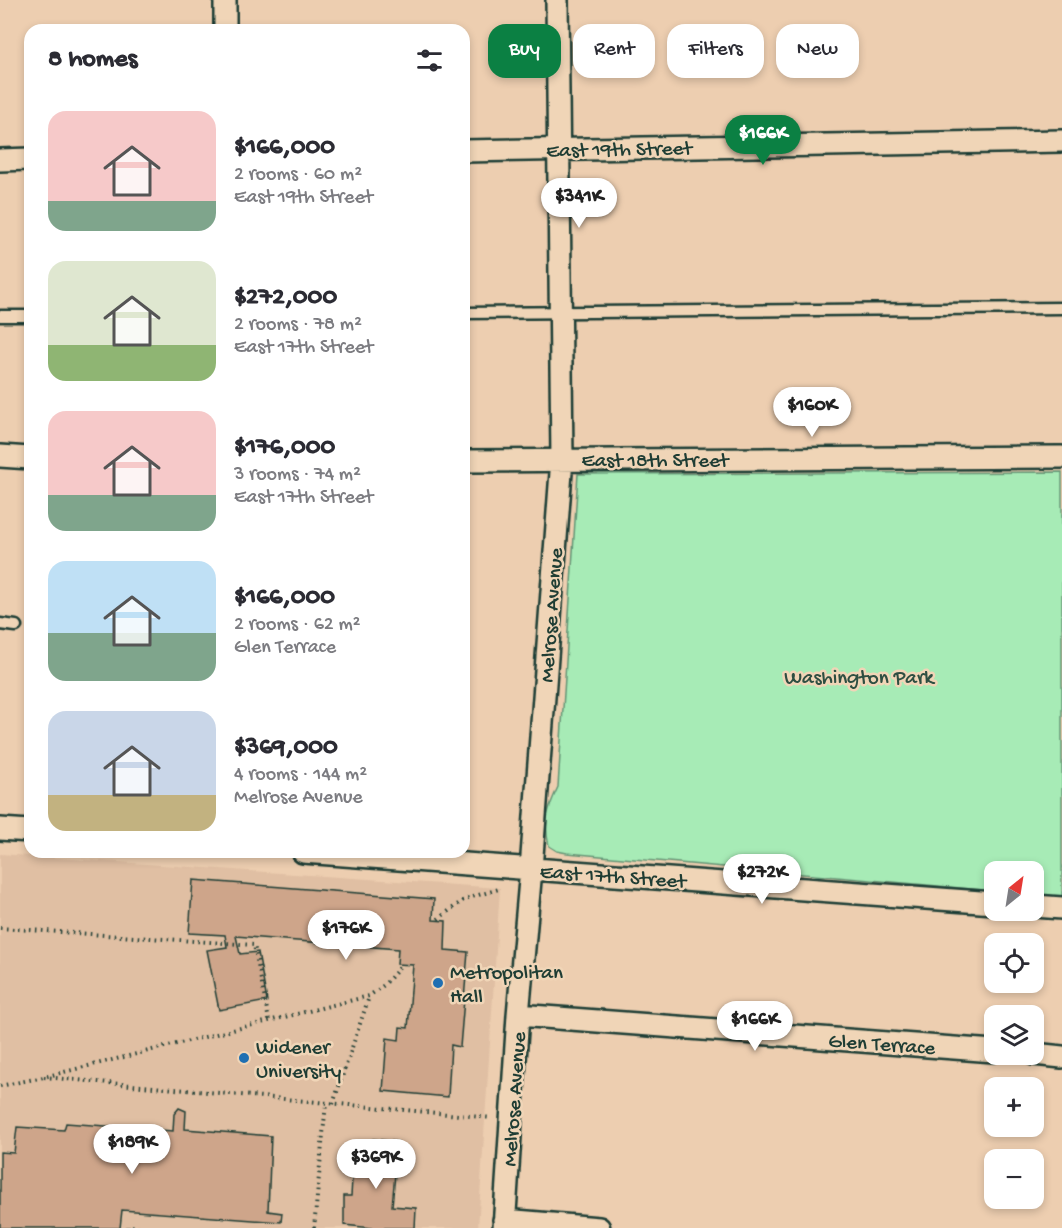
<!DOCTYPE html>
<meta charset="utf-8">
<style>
body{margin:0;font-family:"Gochi Hand",sans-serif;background:#f7f7f7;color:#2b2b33;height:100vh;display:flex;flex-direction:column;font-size:22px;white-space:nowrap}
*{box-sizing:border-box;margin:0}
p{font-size:20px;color:#7c7c81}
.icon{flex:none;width:33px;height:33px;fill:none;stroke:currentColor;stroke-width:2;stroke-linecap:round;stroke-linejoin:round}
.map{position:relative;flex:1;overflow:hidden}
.sheet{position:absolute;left:24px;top:24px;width:446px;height:834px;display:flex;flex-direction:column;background:#fff;border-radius:18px;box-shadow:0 3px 9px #0003}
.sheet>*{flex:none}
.banner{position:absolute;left:488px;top:24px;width:484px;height:54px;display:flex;gap:12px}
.needle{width:39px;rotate:30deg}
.buttons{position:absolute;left:984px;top:861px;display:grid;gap:12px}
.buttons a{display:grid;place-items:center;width:60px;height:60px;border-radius:12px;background:#fff;box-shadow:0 3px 9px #0003;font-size:30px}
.price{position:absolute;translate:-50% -51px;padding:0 14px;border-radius:21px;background:#fff;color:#222;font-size:20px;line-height:39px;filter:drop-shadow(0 2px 3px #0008)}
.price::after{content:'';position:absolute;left:50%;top:36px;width:18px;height:14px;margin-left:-9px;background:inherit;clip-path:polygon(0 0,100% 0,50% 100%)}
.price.on{background:#0b8043;color:#fff}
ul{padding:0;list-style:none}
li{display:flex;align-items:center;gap:18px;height:150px;padding:0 24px}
li span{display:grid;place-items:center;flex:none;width:168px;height:120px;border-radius:18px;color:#555}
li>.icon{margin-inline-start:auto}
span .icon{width:72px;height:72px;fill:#fffc;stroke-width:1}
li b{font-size:26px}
h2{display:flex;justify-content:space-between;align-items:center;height:72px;padding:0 24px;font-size:26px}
.chip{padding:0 21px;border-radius:18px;background:#fff;box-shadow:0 3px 9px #0003;font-size:21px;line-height:54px}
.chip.on{background:#0b8043;color:#fff}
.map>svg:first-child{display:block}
.built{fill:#e0bfa3}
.green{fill:#a7ebb6;stroke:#639475;stroke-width:1.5}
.building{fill:#cea58a;stroke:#1f3d34;stroke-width:1.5}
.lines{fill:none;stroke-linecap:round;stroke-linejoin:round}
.lane-casing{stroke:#1f3d34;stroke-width:15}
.street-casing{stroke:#1f3d34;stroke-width:26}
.path{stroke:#1f3d34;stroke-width:4;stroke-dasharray:1.5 4.5;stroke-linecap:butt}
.lane{stroke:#f0d5b7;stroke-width:10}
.street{stroke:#f0d5b7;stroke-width:21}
.poi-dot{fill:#1f6fb2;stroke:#f0d5b7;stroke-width:2}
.labels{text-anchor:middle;stroke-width:5;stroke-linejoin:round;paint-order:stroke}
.street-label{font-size:21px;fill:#1f3d34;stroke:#f0d5b7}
.park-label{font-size:21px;fill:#2d4e41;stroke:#f0d5b7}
.poi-label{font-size:21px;fill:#1f3d34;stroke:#f0d5b7;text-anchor:start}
</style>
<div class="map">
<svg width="1062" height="1228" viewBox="0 0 1062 1228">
<rect width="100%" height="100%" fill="#edceb0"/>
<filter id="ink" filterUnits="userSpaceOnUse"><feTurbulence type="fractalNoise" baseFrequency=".0167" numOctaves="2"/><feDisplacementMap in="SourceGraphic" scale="12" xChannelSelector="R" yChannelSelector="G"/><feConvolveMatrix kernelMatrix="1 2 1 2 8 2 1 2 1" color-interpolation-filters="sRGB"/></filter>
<g filter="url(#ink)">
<path class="built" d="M0,854L500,888L478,1228H0Z"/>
<path class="green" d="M1062,472V897L1034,895V872H994V891L567,853L557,851L549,846C543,822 548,808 558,787L578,474Z"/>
<path class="building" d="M193,880L434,899L433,920L446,921L445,950L468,952L460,1047L451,1045L448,1097L383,1091L387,1038L399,1040L400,1027L408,1028L413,965L397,964L398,949L236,936L240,954L258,952L267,1001L219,1010L207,950L227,947L225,935L189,933Z
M179,1108L186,1111L185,1129L271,1136L268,1211L282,1213L281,1222L122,1210L120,1228H0V1152L14,1153L17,1127L64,1130L66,1123L173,1131L174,1114Z
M373,1139L398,1142L392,1206L416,1208L415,1228H372L344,1225V1196H351L354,1147L371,1148Z"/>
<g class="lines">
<g class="lane-casing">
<path id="lane" d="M464,313L1062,308
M0,316H30
M0,624L16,626"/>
</g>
<g class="street-casing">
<path id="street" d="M225,0V30
M464,151L1062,141
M0,160L30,159
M0,456L30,458
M464,461L1062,457
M0,829L30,831
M303,852L994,903
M1034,906L1062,908
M518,1015L994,1051
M1034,1054L1062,1057
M504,1220L599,1228
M504,1228L518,1015L531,869L562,459L557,0"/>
</g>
<path class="path" d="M438,919L465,899L499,889
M0,928L254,945L269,1020
M44,1077L492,1118
M0,1086L44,1077L369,996L384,985L400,967
M333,1104L369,997
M128,1228V1226L151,1228
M314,1228L326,1103"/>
<use href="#lane" class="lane"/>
<use href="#street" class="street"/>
</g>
</g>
<g class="poi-dot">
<circle cx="438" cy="983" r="6"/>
<circle cx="244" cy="1058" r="6"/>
</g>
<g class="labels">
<g class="street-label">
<text transform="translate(619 148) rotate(-1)" y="7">East 19th Street</text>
<text x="655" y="466">East 18th Street</text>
<text transform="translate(550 615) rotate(-86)" y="7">Melrose Avenue</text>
<text transform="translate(613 875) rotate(4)" y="7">East 17th Street</text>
<text transform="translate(882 1043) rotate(4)" y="7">Glen Terrace</text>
<text transform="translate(513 1099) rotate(-86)" y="7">Melrose Avenue</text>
</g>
<g class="park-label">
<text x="859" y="683">Washington Park</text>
</g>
<g class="poi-label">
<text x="450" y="978">Metropolitan<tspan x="450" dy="24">Hall</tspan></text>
<text x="256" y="1053">Widener<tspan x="256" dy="24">University</tspan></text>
</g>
</g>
</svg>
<div class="buttons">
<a><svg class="needle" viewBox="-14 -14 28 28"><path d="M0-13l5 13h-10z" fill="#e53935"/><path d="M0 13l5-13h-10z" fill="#7c7c81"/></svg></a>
<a><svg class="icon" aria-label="locate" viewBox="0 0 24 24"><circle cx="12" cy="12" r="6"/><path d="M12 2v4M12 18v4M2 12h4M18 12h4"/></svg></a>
<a><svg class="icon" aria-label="layers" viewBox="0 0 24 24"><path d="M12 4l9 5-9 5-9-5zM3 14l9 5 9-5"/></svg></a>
<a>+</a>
<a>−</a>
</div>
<b class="price on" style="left:763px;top:166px">$166K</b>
<b class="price" style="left:579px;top:229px">$341K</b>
<b class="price" style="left:812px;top:438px">$160K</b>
<b class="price" style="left:762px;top:905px">$272K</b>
<b class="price" style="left:346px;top:961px">$176K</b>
<b class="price" style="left:755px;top:1052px">$166K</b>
<b class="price" style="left:132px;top:1175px">$189K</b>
<b class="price" style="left:376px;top:1190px">$369K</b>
<div class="banner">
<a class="chip on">Buy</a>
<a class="chip">Rent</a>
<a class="chip">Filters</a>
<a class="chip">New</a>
</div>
<section class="sheet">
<h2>8 homes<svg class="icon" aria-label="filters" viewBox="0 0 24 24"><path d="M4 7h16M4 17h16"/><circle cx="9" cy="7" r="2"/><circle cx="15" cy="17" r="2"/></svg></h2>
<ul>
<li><span style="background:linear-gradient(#f6c9c9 75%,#7fa58c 0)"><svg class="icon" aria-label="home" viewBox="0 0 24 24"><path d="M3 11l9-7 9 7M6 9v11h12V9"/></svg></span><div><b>$166,000</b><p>2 rooms · 60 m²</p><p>East 19th Street</p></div></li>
<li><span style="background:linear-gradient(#dfe7d0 70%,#8fb573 0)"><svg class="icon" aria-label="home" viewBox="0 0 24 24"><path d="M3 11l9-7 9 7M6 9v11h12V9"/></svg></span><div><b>$272,000</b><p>2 rooms · 78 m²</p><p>East 17th Street</p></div></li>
<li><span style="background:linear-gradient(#f6c9c9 70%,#7fa58c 0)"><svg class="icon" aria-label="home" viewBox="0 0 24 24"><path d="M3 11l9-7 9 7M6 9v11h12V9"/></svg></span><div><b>$176,000</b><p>3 rooms · 74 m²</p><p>East 17th Street</p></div></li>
<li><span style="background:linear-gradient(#bfe0f5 60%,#7fa58c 0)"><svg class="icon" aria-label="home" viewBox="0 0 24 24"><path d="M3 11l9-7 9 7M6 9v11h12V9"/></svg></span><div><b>$166,000</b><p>2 rooms · 62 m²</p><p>Glen Terrace</p></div></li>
<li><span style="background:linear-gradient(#c9d6e8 70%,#c2b280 0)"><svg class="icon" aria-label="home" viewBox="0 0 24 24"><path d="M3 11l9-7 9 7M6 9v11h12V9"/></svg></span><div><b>$369,000</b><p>4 rooms · 144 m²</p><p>Melrose Avenue</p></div></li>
</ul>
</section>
</div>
